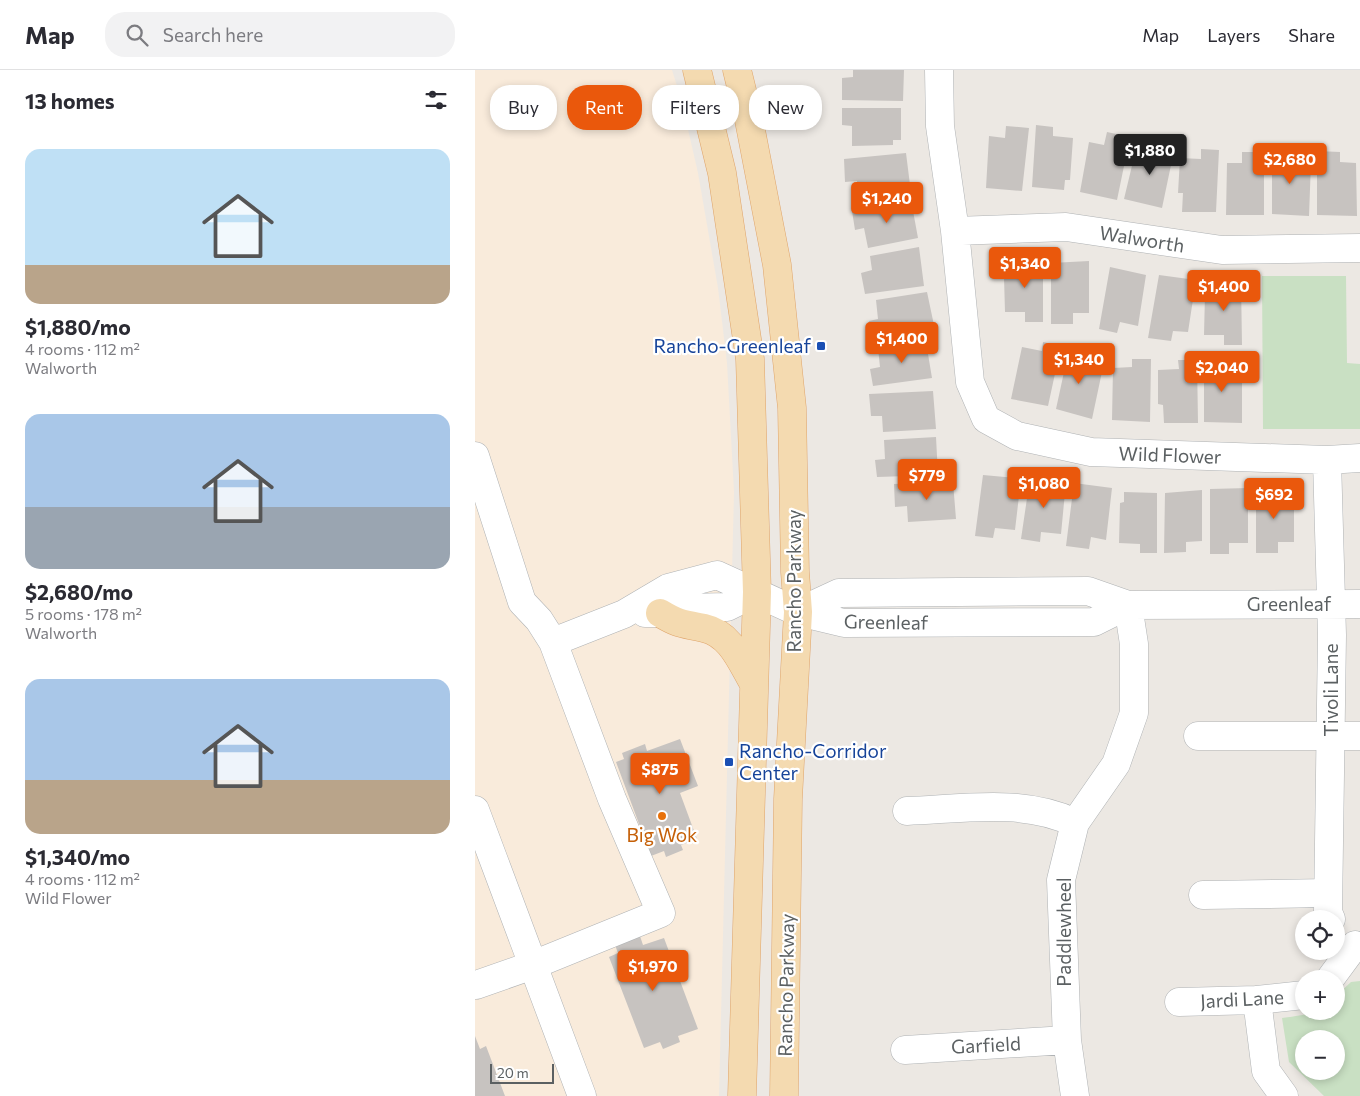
<!DOCTYPE html>
<meta charset="utf-8">
<style>
body{margin:0;font-family:Commissioner,sans-serif;background:#f2f2f3;color:#2b2b33;height:100vh;display:flex;flex-direction:column;font-size:19px;white-space:nowrap}
*{box-sizing:border-box;margin:0}
p{font-size:16px;color:#7c7c81}
.icon{flex:none;width:28px;height:28px;fill:none;stroke:currentColor;stroke-width:2;stroke-linecap:round;stroke-linejoin:round}
.map{position:relative;flex:1;overflow:hidden}
.sheet{display:flex;flex-direction:column;background:#fff;width:475px}
.sheet>*{flex:none}
.guide{position:absolute;left:15px;top:15px;width:475px;height:45px;display:flex;gap:10px}
.fabs{position:absolute;left:820px;top:840px;display:grid;gap:10px}
.fabs a{display:grid;place-items:center;width:50px;height:50px;border-radius:50%;background:#fff;box-shadow:0 2px 8px #0003;font-size:25px}
.scale{position:absolute;left:15px;bottom:12px;width:64px;box-sizing:border-box;padding-left:5px;border:2px solid #5b6062;border-top:0;font-size:14px;line-height:18px;white-space:nowrap;color:#5b6062;-webkit-text-stroke:4px #fff;paint-order:stroke}
.price{position:absolute;translate:-50% -42px;padding:0 11px;border-radius:5px;background:#ea580c;color:#fff;font-size:16px;line-height:32px;filter:drop-shadow(0 1px 2px #0008)}
.price::after{content:'';position:absolute;left:50%;top:30px;width:15px;height:11px;margin-left:-8px;background:inherit;clip-path:polygon(0 0,100% 0,50% 100%)}
.price.selected{background:#222;color:#fff}
ul{padding:0;list-style:none}
li{display:grid;align-content:center;gap:10px;height:265px;padding:0 25px}
li span{display:grid;place-items:center;height:155px;border-radius:15px;color:#555}
li>.icon{margin-inline-start:auto}
span .icon{width:90px;height:90px;fill:#fffc;stroke-width:1}
li b{font-size:21px}
h2{display:flex;justify-content:space-between;align-items:center;height:60px;padding:0 25px;font-size:21px}
.tag{padding:0 18px;border-radius:20px;background:#fff;box-shadow:0 2px 8px #0003;font-size:18px;line-height:45px}
.tag.selected{background:#ea580c;color:#fff}
header{display:flex;align-items:center;gap:30px;box-sizing:border-box;height:70px;padding:0 25px;background:#fff;border-bottom:1px solid #e1e1e2}
header strong{font-size:24px}
nav{display:flex;gap:28px;margin-inline-start:auto;font-size:18px}
.search{width:350px;height:45px;background:#f2f2f3;display:flex;align-items:center;gap:12px;box-sizing:border-box;padding:0 18px;border-radius:20px;color:#7c7c81;font-size:19px}
main{display:flex;flex:1;min-height:0}
.map>svg:first-child{display:block}
.commercial{fill:#f9ebdb}
.green{fill:#c9e0c3;fill-rule:evenodd}
.building{fill:#c7c3c0}
.lines{fill:none;stroke-linecap:round;stroke-linejoin:round}
.minor-casing{stroke:#afb2b4;stroke-width:29}
.major-casing{stroke:#dfa46a;stroke-width:29}
.minor{stroke:#fff;stroke-width:28}
.major{stroke:#f4dab0;stroke-width:28}
.transit-dot{fill:#1a4fb4;stroke:#fff;stroke-width:2}
.food-dot{fill:#e8710a;stroke:#fff;stroke-width:2}
.labels{text-anchor:middle;stroke-width:4.5;stroke-linejoin:round;paint-order:stroke}
.street-label{font-size:19px;fill:#5b6062;stroke:#fff}
.transit-label{font-size:19px;fill:#164399;stroke:#fff;text-anchor:end}
.food-label{font-size:19px;fill:#c56008;stroke:#fff}
</style>
<header>
<strong>Map</strong>
<div class="search"><svg class="icon" aria-label="search" viewBox="0 0 24 24"><circle cx="10" cy="10" r="6"/><path d="M15 15l6 6"/></svg>Search here</div>
<nav><a>Map</a><a>Layers</a><a>Share</a></nav>
</header>
<main>
<section class="sheet">
<h2>13 homes<svg class="icon" aria-label="filters" viewBox="0 0 24 24"><path d="M4 7h16M4 17h16"/><circle cx="9" cy="7" r="2"/><circle cx="15" cy="17" r="2"/></svg></h2>
<ul>
<li><span style="background:linear-gradient(#bfe0f5 75%,#b9a48a 0)"><svg class="icon" aria-label="home" viewBox="0 0 24 24"><path d="M3 11l9-7 9 7M6 9v11h12V9"/></svg></span><div><b>$1,880/mo</b><p>4 rooms · 112 m²</p><p>Walworth</p></div></li>
<li><span style="background:linear-gradient(#a9c7e8 60%,#9aa5b1 0)"><svg class="icon" aria-label="home" viewBox="0 0 24 24"><path d="M3 11l9-7 9 7M6 9v11h12V9"/></svg></span><div><b>$2,680/mo</b><p>5 rooms · 178 m²</p><p>Walworth</p></div></li>
<li><span style="background:linear-gradient(#a9c7e8 65%,#b9a48a 0)"><svg class="icon" aria-label="home" viewBox="0 0 24 24"><path d="M3 11l9-7 9 7M6 9v11h12V9"/></svg></span><div><b>$1,340/mo</b><p>4 rooms · 112 m²</p><p>Wild Flower</p></div></li>
</ul>
</section>
<div class="map">
<svg width="885" height="1026" viewBox="0 0 885 1026">
<rect width="100%" height="100%" fill="#ece8e3"/>
<path class="commercial" d="M0,0H197L206,29L223,103L243,218L252,293L259,422L244,1026H0Z"/>
<path class="green" d="M787,206H871L872,293L885,294V359H788Z
M885,911V1026H849L814,992L807,948C826,946 842,941 861,941V926L876,912ZM829,969H861V1001H829Z"/>
<path class="building" d="M378,0H429L428,31L367,30V8L378,7Z
M367,38H426V70H418V75L377,76V56L367,55Z
M561,55L578,57V66L598,68L595,110H590L589,120L557,117Z
M531,56L554,58L547,121L511,118L514,66L530,68Z
M632,62L655,67L642,130L605,122L614,72L629,75Z
M681,73L700,76L687,138L649,129L661,79L680,83Z
M726,79L744,80L741,142H707L708,123H703L705,88L726,89Z
M842,81L865,82V92L881,93L882,146L842,145Z
M767,82H789V145H751L752,93H767Z
M797,82H816V91L836,92L834,146L797,144Z
M431,83L436,123L383,127L382,111L370,112L369,89Z
M436,130L443,168L393,178L389,158L380,160L377,141Z
M444,177L449,216L390,224L386,203L397,200L395,186Z
M535,188L568,189V252H550V242H530L529,207H535Z
M614,191V243H598V254H576V193Z
M635,197L671,205L663,256L645,252L642,263L624,259Z
M684,205L721,210L713,262L698,261L696,271L673,268Z
M734,213H766L767,275H749V265H729L730,224H734Z
M452,222L460,260L398,270L394,251L403,249L401,230Z
M451,272L457,308L398,316L395,299L405,297L403,278Z
M568,272L586,276L573,336L536,329L547,277L567,281Z
M594,279L614,284L613,294L628,297L617,349L581,339Z
M657,289H676L675,352L637,350L638,298L657,297Z
M703,290H722L723,353H689L688,335L683,334V300L704,299Z
M729,290H751L752,301H767V353L729,352Z
M458,321L461,359L408,362L407,346H396L394,324Z
M461,367L463,405L402,407L400,390L410,389L409,370Z
M508,405L541,408L540,424L544,426L540,460L520,458L518,468L500,466Z
M555,408L591,412L586,464L566,462L565,472L546,469Z
M478,412L481,449L433,452L432,436L420,437L419,414Z
M599,413L637,418L631,470L616,467L614,479L591,476Z
M773,418V473H754V484H735V419Z
M727,420V471L711,472V482L689,483L690,423Z
M819,421V472H803V483H781V423Z
M649,422L682,423V483H665V474L644,473L645,433L649,432Z
M205,669L223,716L205,723L222,769L206,775L208,780L191,787L189,781L176,786L141,692L149,689L147,683L170,674L172,681Z
M165,866L168,875L189,868L223,959L203,966L205,972L188,979L185,972L169,978L134,887L143,883L140,875Z
M0,966L5,979L11,976L30,1026H0Z"/>
<g class="lines">
<g class="minor-casing">
<path id="minor" d="M464,0L465,56L480,161L495,312L511,349L542,366L616,382L852,390L885,388
M480,161L591,157L747,180L885,178
M0,386L47,532L64,550L78,572L137,729L186,843L58,895L1,915
M852,390L857,565L853,842L856,849
M323,542L364,523L613,521L653,535L885,534
M170,543H191L211,538L252,537L282,522
M78,572L149,544L193,518L242,505L323,542L369,553L619,552L653,535
M723,666H885
M0,740L107,1026
M432,741C487,739 549,728 600,753
M728,825L853,823
M855,909L880,875
M782,930L791,1001L809,1026
M704,932L782,930L829,925
M430,980L592,970
M600,1026L592,970L586,810L600,753L641,694L659,643V574L653,535"/>
</g>
<g class="major-casing">
<path id="major" d="M222,0L247,103L275,289L282,522L267,1026
M262,0L273,45L302,195L317,338L320,502L323,542L313,729L309,1026
M185,543C205,555 207,553 229,558C256,564 266,592 279,614"/>
</g>
<use href="#minor" class="minor"/>
<use href="#major" class="major"/>
</g>
<g class="transit-dot">
<rect x="341" y="271" width="10" height="10" rx="2.5"/>
<rect x="249" y="687" width="10" height="10" rx="2.5"/>
</g>
<circle class="food-dot" cx="187" cy="746" r="5"/>
<g class="labels">
<g class="street-label">
<text transform="translate(667 169) rotate(9)" y="7">Walworth</text>
<text transform="translate(695 385) rotate(2)" y="7">Wild Flower</text>
<text transform="translate(319 511) rotate(-90)" y="7">Rancho Parkway</text>
<text x="814" y="541">Greenleaf</text>
<text transform="translate(411 552) rotate(1)" y="7">Greenleaf</text>
<text transform="translate(856 620) rotate(-90)" y="7">Tivoli Lane</text>
<text transform="translate(589 862) rotate(-90)" y="7">Paddlewheel</text>
<text transform="translate(311 915) rotate(-89)" y="7">Rancho Parkway</text>
<text transform="translate(767 929) rotate(-3)" y="7">Jardi Lane</text>
<text transform="translate(511 975) rotate(-3)" y="7">Garfield</text>
</g>
<g class="transit-label">
<text x="336" y="283">Rancho-Greenleaf</text>
<text x="264" y="688" text-anchor="start">Rancho-Corridor<tspan x="264" dy="22">Center</tspan></text>
</g>
<g class="food-label">
<text x="187" y="772">Big Wok</text>
</g>
</g>
</svg>
<div class="fabs">
<a><svg class="icon" aria-label="locate" viewBox="0 0 24 24"><circle cx="12" cy="12" r="6"/><path d="M12 2v4M12 18v4M2 12h4M18 12h4"/></svg></a>
<a>+</a>
<a>−</a>
</div>
<div class="scale">20 m</div>
<b class="price selected" style="left:675px;top:106px">$1,880</b>
<b class="price" style="left:815px;top:115px">$2,680</b>
<b class="price" style="left:412px;top:154px">$1,240</b>
<b class="price" style="left:550px;top:219px">$1,340</b>
<b class="price" style="left:749px;top:242px">$1,400</b>
<b class="price" style="left:427px;top:294px">$1,400</b>
<b class="price" style="left:604px;top:315px">$1,340</b>
<b class="price" style="left:747px;top:323px">$2,040</b>
<b class="price" style="left:452px;top:431px">$779</b>
<b class="price" style="left:569px;top:439px">$1,080</b>
<b class="price" style="left:799px;top:450px">$692</b>
<b class="price" style="left:185px;top:725px">$875</b>
<b class="price" style="left:178px;top:922px">$1,970</b>
<div class="guide">
<a class="tag">Buy</a>
<a class="tag selected">Rent</a>
<a class="tag">Filters</a>
<a class="tag">New</a>
</div>
</div>
</main>
